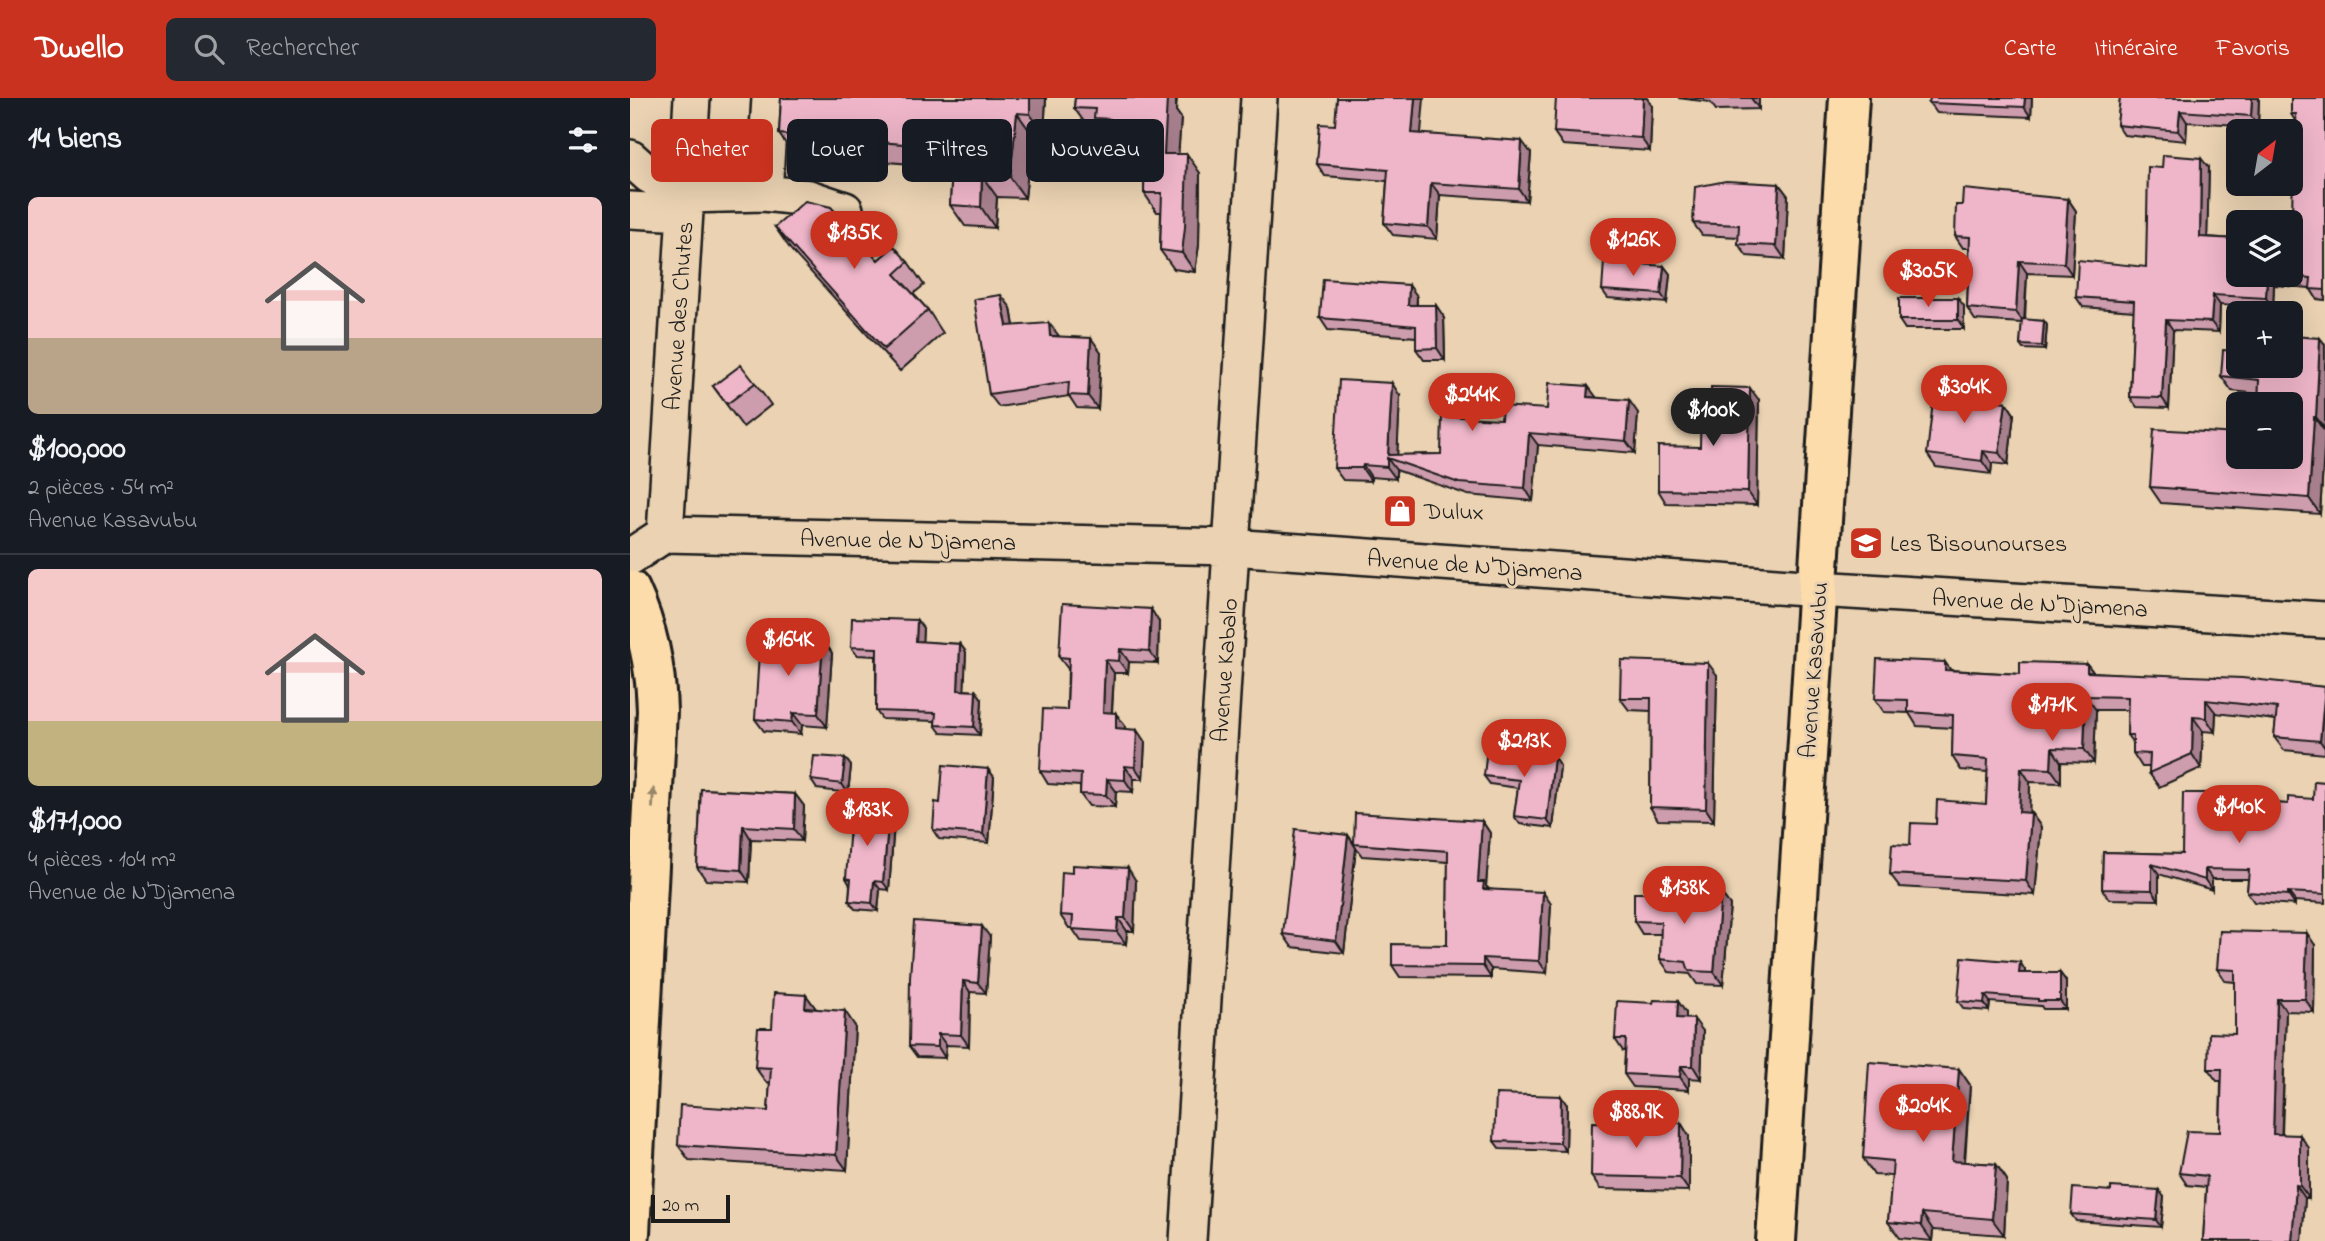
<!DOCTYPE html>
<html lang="fr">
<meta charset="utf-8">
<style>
body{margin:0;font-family:"Indie Flower",sans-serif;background:#242831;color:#f1f3f6;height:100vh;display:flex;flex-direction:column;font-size:26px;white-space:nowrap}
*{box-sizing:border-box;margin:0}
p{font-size:23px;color:#9ea1a6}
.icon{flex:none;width:38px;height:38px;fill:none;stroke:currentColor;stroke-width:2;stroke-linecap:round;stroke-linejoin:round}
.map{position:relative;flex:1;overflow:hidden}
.details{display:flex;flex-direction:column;background:#171b24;width:630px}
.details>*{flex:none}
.top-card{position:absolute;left:21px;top:21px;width:665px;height:63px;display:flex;gap:14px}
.needle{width:46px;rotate:31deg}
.fabs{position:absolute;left:1596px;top:21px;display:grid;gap:14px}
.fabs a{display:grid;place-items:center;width:77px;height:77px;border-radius:10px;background:#171b24;box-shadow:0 7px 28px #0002;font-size:35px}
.scale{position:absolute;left:21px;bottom:18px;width:79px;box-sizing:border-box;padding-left:7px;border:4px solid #1c1c1c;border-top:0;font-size:19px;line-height:24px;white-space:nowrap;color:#1c1c1c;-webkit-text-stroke:5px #ead2b2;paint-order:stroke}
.price{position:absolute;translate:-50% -60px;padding:0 16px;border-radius:24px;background:#c8321e;color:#fff;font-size:23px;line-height:46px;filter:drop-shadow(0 2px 4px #0008)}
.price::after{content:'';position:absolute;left:50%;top:42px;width:21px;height:16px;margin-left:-10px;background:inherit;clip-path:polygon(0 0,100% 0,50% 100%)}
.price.on{background:#222;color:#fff}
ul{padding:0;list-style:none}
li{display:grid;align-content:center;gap:14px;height:371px;padding:0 28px}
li+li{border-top:2px solid #363941}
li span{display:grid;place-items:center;height:217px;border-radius:10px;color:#555}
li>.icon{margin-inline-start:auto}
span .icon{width:126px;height:126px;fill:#fffc;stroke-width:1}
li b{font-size:30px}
h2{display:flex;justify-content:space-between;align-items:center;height:84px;padding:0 28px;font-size:30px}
.pill{padding:0 24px;border-radius:10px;background:#171b24;box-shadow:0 7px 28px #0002;font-size:24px;line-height:63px}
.pill.on{background:#c8321e;color:#fff}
header{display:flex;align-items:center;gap:42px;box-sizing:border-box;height:98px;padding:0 35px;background:#c8321e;color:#fff}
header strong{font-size:33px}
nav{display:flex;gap:38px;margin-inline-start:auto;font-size:24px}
.search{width:490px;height:63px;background:#242831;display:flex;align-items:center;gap:18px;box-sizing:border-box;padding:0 24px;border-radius:10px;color:#9ea1a6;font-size:26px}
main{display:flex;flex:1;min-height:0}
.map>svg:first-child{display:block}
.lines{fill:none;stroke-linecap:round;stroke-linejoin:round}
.minor-casing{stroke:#1c1c1c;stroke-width:40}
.major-casing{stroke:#1c1c1c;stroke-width:44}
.minor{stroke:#ead2b2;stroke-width:35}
.major{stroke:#fddcac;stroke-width:38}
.wall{fill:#ce9dad;stroke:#1c1c1c;stroke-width:2}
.shaded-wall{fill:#a77f8d;stroke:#1c1c1c;stroke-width:2}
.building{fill:#efb6c9;stroke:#1c1c1c;stroke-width:2}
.oneway{fill:#98866b}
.labels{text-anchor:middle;stroke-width:6;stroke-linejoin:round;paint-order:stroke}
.street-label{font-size:24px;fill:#1c1c1c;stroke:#ead2b2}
.poi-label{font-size:24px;fill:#1c1c1c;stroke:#ead2b2;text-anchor:start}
</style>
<header>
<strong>Dwello</strong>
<div class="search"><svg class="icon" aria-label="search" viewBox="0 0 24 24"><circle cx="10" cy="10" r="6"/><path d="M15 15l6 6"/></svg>Rechercher</div>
<nav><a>Carte</a><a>Itinéraire</a><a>Favoris</a></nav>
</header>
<main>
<section class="details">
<h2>14 biens<svg class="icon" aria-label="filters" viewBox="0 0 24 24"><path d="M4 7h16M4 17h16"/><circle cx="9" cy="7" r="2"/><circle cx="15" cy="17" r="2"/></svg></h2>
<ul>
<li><span style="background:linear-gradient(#f6c9c9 65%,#b9a48a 0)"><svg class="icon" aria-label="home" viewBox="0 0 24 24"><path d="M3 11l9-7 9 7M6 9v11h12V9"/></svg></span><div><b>$100,000</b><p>2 pièces · 54 m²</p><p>Avenue Kasavubu</p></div></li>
<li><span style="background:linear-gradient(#f6c9c9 70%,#c2b280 0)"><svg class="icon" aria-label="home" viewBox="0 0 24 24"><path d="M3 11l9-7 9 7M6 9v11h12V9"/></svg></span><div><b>$171,000</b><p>4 pièces · 104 m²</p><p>Avenue de N'Djamena</p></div></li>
</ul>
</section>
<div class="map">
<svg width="1695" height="1143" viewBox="0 0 1695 1143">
<rect width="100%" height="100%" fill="#ead2b2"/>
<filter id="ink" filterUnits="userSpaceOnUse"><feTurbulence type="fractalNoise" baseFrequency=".0143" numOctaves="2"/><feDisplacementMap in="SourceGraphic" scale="14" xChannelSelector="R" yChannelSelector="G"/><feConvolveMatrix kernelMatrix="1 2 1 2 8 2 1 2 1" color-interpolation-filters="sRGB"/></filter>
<g filter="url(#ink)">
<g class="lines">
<g class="minor-casing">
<path id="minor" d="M0,60L19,77L56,97L134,95L179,100L215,112
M134,95L140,0
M0,112L55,115
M35,436L62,0
M0,459L35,436L601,449L1188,491L1695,522
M558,1143L629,0"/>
</g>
<g class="major-casing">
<path id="major" d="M0,492C18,531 26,570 27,613L0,1135
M1146,1143L1219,0"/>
</g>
<use href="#minor" class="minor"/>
<use href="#major" class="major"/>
</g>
<path class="wall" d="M151,0H416L414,36H402L395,100L367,99L365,130L335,128L320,107L322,69L164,57L149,36Z
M445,0H546L547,1L546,13L551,20L548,56L570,75L569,147L565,174L544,171L530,152L531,114H527L514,95L515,59L492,57L480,39H477L471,30L458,29L444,10Z
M1048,0H1129V11L1086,12L1080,4Z
M1402,0L1401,19L1307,15L1299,5Z
M1490,0H1629L1628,28L1557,24L1556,43L1494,37L1487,27Z
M1695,0V202L1687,201L1680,190L1644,187L1643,210L1590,207L1589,234L1543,232L1539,310L1507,309L1500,299L1504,213L1453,209L1446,199L1516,169L1579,70L1577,139L1662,145L1668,67L1666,24L1661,16Z
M1022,8L1020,53L933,47L924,34Z
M791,36L901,55L897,103L810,97L807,141L763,137L754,125L757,83L695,78L687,66Z
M1149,86L1158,98L1155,161L1117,158L1108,146L1109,139L1072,137L1063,125Z
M1438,101L1446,113L1442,177L1397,175L1395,222L1414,223L1417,227L1415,252L1393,251L1390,247L1392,225L1345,222L1337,210L1339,150H1333L1325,138Z
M145,129L248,162L278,164L294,187L283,196L298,212L313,235L270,273L161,152Z
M1034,168L1040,176L1037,205L978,200L972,192Z
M787,198V207L814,219L815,262H794L786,251V239L698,232L690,220Z
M1334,208V231H1275L1269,222Z
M381,210L384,228L429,239L471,254L468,311L447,310L439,298L369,309L359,296Z
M1695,246V334L1690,416L1531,405L1520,389L1661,359L1629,296L1602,293L1591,278L1608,268Z
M125,285L141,307L113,329L83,288Z
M958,288L966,300L1008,315L1005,355L908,347L903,403L838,397L766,372V381L741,379V383L713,382L704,370L770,298L767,357L811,356L871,321L917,311Z
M1329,289L1337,299L1376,304L1384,316L1378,367L1362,365L1361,376L1306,369L1297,356Z
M1129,302L1127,407L1036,405L1028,392L1070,349Z
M529,524L528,565L499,564L498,575H484L482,615L495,628V631L515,644L513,681H504L503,694L486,693L485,709L459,708L450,696V688L418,686L410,673L437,612L438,571L429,559Z
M293,530L292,544L330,546L336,554L334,592L346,593L352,601L350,637L311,635L305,627V623L252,621L246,613V558L227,557L221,549Z
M193,542L202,555L197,629L172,627L171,636L134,633L125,621Z
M1457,566L1463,574L1695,589V656L1654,652L1644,639L1646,622L1586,615L1585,634L1573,633L1571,670L1529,689L1519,675L1520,669H1512L1503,655V645L1497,637L1498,612H1466L1464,665L1431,664V685L1400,684L1399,715H1401L1411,729L1405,797L1270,789L1260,776L1280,747L1306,726L1356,706L1358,674L1331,672L1322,658L1323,630L1287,628L1279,615L1254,614L1245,601L1321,572L1390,576Z
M1087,577L1084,723L1028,722L1020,709L1021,613L999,612L990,600Z
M215,660L221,668L218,695L187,691L181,682Z
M930,668L923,730L890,726L884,718L888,690L860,686L854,678Z
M358,671L364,679L359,745L309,741L303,732L310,705Z
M1695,684V805L1665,803V807L1624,804L1617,794L1618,781H1582V792L1529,776V802L1479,801L1472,791L1473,754L1552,756L1593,702L1658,706L1683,701Z
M71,691L165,696L174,708L172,743L121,741L119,784L76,782L67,769Z
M265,712L259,792L250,791L248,813L225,811L219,803L220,787L216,780Z
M852,723L860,735L856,788L859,791L921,806L917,875L861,871V880L770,879L762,867L817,847L818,764L732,758L726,750L714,855L662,849L653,836L718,737L724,745Z
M506,783L504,833H497L496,846L451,843L442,830H439L430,817Z
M1091,795L1100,807L1093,887L1067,886L1060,876L1039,874L1030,861L1031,836H1012L1004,823Z
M360,839L356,895L340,894L339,948L316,947L315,960L287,959L279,948Z
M1685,847L1684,914L1656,913L1652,1036L1679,1050V1100H1675L1672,1143H1573L1576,1089L1557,1087L1549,1075L1590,1034L1591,983H1587L1578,971L1605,936V884L1595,883L1587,871Z
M1395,872V875H1430L1436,883V911H1413L1411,908L1360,904L1359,913L1334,911L1328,903Z
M176,897L186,911L225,928L217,1072L59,1062L48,1047L138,1013L140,985L136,984L125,969L142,930Z
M1056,915V921L1073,933L1071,981L1059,980V992L1003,989L994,976L995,953H993L985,941Z
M1329,971L1340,987L1335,1064L1366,1066L1377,1082L1374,1137L1303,1132L1302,1143L1270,1140L1258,1124L1262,1078L1244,1077L1233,1060Z
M937,1007L936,1053L870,1051L864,1043Z
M1051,1025L1059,1038V1093L970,1091L961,1078Z
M1534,1099L1531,1129L1446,1123L1441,1116Z"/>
<path class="shaded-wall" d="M400,0H416L414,36L400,16Z
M532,0H546V13L551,20L547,75L534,56Z
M785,0H794L790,47L782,35Z
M1013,0H1017L1022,8L1020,53L1011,40Z
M1121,0H1129V11Z
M1395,0H1402L1401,19L1394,9Z
M1622,0H1629L1628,28L1621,18Z
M1550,13L1557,24L1556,43L1548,33Z
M387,15L402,36L395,100L380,79Z
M892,43L901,55L897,103L889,91Z
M557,56L570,75L569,147L565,174L552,155Z
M1571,60L1579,70L1577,149L1570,139Z
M352,78L367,99L365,130L351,109Z
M801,85L810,97L807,141L798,129Z
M1149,86L1158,98L1155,161L1146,148Z
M1438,101L1446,113L1442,177L1434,165Z
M1389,163L1397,175L1394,225L1386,214Z
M1034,168L1040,176L1037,205L1031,196Z
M1637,177L1644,187L1643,210L1636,200Z
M779,187L787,198L786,219L778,207Z
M371,197L381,210L386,241L377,228Z
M1583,197L1590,207L1589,234L1581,224Z
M1328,200L1334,208V231L1328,222Z
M806,207L814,219L815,262L807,250Z
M1536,222L1543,232L1539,310L1532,300Z
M1414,223L1417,227L1415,252L1412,248Z
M419,225L429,238H420Z
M461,240L471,254L468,311L458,298Z
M1690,240L1695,246V331L1686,319Z
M762,285L770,298L767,363L758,357Z
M958,288L967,300L957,299Z
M1329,289L1338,301L1328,298Z
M1120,290L1129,302L1127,407L1118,394Z
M999,302L1008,315L1005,355L996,343Z
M1376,304L1384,316L1378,367L1369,355Z
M1684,319L1695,334L1690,416L1679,400Z
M899,335L908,347L903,403L895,390Z
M1353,353L1362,365L1361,376L1352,363Z
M757,360L766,372V381L757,369Z
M733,367L741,379V383L732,370Z
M521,511L529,524L528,565L519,553Z
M287,522L293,530L292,552L286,543Z
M193,542L202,555L197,629L188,616Z
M330,546L336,554L334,600L328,592Z
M490,551L499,564L498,575L489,563Z
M475,562L484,575L481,627L473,614Z
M1315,564L1325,578L1315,572Z
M1078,565L1087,577L1084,723L1076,711Z
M1457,566L1467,579L1457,574Z
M346,593L352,601L350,637L344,629Z
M1456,598L1466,612L1464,665L1454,651Z
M1695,598V650L1690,643Z
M1576,602L1586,615L1585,634L1576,620Z
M163,615L172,627L171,636L162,624Z
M486,615L495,628L494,643L486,630Z
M1563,619L1573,633L1571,670L1562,656Z
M507,632L515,644L513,681L505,669Z
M1422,650L1431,664V685L1421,671Z
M924,659L930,668L923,730L917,722Z
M215,660L221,668L218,695L212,686Z
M495,668L504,681L503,694L495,682Z
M1391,670L1400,684L1399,728L1389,714Z
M358,671L364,679L359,745L353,736Z
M477,681L486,693L485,709L476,697Z
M165,696L174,708L172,743L164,731Z
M260,704L265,712L259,792L253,784Z
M1401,715L1411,729L1405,797L1396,783Z
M852,723L860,735L856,788L862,796V803L848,784Z
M113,728L121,741L119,784L111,772Z
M718,737L726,750L714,855L706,843Z
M1522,766L1529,776V802L1522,792Z
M498,770L506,783L504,833L495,820Z
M1575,771L1582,781V792L1575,782Z
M244,783L250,791L248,813L242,805Z
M913,794L921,806L917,875L909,863Z
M1658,794L1665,803V807L1658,797Z
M1091,795L1100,807L1093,887L1084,874Z
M488,820L497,833L496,846L487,834Z
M352,828L360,839L356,895L348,885Z
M1677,835L1685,847L1684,914L1675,901Z
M853,860L861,871V880L853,868Z
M1390,864L1395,872L1394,883L1389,875Z
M1430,875L1436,883V911L1430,903Z
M333,883L340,894L339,948L331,937Z
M176,897L187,912L175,910Z
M1355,897L1360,904L1359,913L1354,905Z
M1647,901L1656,913L1651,1049L1643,1036Z
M1048,903L1056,915V933L1047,920Z
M215,913L225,928L217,1072L206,1057Z
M1064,921L1073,933L1071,981L1063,968Z
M308,936L316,947L315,960L308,949Z
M1051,968L1059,980V992L1050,979Z
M1329,971L1340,987L1333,1079L1322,1063Z
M931,998L937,1007L936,1053L930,1045Z
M1051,1025L1059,1038V1093L1050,1080Z
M1670,1037L1679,1050V1100L1670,1088Z
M1366,1066L1377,1082L1374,1137L1362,1121Z
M1666,1087L1675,1100L1672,1143H1662Z
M1529,1092L1534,1099L1531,1129L1526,1122Z
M1292,1115L1303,1132L1302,1143L1291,1127Z"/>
<path class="building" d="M151,0H400V16L387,15L380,79L352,78L351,109L320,107L323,50L149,36Z
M445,0H532V1H537L534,56H557L555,129L552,155L530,152L532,95H514L515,40L479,38L480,21L464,20L465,11L444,10Z
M707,0H785L782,35L892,43L889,91L801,85L798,129L754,125L758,72L687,66L690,26L705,27Z
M926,0H1013L1011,40L924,34Z
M1300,0H1395L1394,9L1299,5Z
M1490,0H1622L1621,18L1550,13L1548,33L1487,27Z
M1661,0H1695V192L1680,191L1681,180L1642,177H1661L1663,66L1668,67L1666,16H1661Z
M1533,57L1571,60L1570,139L1608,141V177H1637L1636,200L1583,197L1581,224L1536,222L1532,300L1500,299L1504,203L1446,199L1448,162L1516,169L1518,69L1532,70Z
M1096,83L1149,86L1146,148L1108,146L1109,127L1063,125L1065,89Z
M1333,91L1438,101L1434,165L1389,163L1386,214L1337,210L1340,139L1325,138L1326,107H1332Z
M175,103L201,109L248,162L264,148L278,164L265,176L298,212L254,251L145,129Z
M974,163L1034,168L1031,196L972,192Z
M693,181L779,187L778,207H806L807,250L786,251V228L690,220Z
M371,197L377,228L419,225L420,238L461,240L458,298L438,297L439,284L359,296L344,201Z
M1269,200H1328V222H1269Z
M1392,221L1414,223L1412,248L1390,247Z
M1661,238L1690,240L1686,319H1684L1679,400L1520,389L1524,331L1608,336V359H1661V306H1628L1629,282L1591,278L1593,252L1608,253V268H1661Z
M111,267L125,285L97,306L83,288Z
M709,282L762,285L758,357L811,356L812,318L871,321L872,308L917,311L919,285L958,288L957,299L999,302L996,343L899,335L895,390L829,385L757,360V369L733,367L732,370H704Z
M1305,286L1329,289L1328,298L1376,304L1369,355L1353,353L1352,363L1297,356Z
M1081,289L1120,290L1118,394L1028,392V348L1070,349L1071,302H1081Z
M432,506L521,511L519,553L490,551L489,563L475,562L473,614L486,615V630L507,632L505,669L495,668V682L477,681L476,697L450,696L451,676L410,673L413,611L437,612L439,560L429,559Z
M222,520L287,522L286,543L330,546L328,592L346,593L344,629L305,627L306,615L246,613L247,550L221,549Z
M130,538L193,542L188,616L163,615L162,624L125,621Z
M1247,561L1315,564V572L1390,576V564L1457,566V574L1612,580L1695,589L1690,643L1644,639L1647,610L1576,602V620L1563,619L1562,656L1519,675L1520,656L1503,655V637H1497L1498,599L1456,598L1454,651L1422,650L1421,671L1391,670L1389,714L1401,715L1396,783L1260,776L1262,746L1280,747L1281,725L1306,726L1307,702L1356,706L1358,661L1322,658L1323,617L1278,614V602L1245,601Z
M991,562L1078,565L1076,711L1020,709L1021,600H990Z
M857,650L924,659L917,722L884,718L889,682L854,678Z
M184,658L215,660L212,686L181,682Z
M313,667L358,671L353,736L303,732L305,704L310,705Z
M1684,683L1695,684V796L1658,794V797L1617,794L1619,772L1575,771V782L1522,766V792L1472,791L1473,754L1552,756L1553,695H1588V702L1658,706V699L1683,701Z
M71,691L165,696L164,731L113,728L111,772L67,769Z
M222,701L260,704L253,784L244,783L242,805L219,803L221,781L216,780Z
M725,715L852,723L848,784H854L853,791L913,794L909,863L853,860V868L762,867V846L817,847L818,753L724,746Z
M665,731L718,737L706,843L653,836Z
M442,767L498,770L495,820H488L487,834L442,831L443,818L430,817L432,774L442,775Z
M1004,795H1091L1084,874L1059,873L1056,864L1030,861L1031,824L1004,823Z
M284,823L352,828L348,885L333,883L331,937L308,936V949L279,948L280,879Z
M1590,833L1677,835L1675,901H1647L1643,1036L1670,1037V1088L1666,1087L1662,1143H1573L1577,1078L1549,1075L1557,1033L1590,1034L1592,971H1578L1579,935L1605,936V872L1587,871Z
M1332,859L1390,864L1389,875H1430V903H1408V901L1355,897L1354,905L1328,903Z
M144,895L176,897L175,910L215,913L206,1057L48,1047L50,1007L138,1013L141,970L125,969L128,930H142Z
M1024,902L1048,903L1047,920L1064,921L1063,968H1051L1050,979L994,976L996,941H985L987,903L1023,905Z
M1239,964L1329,971L1322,1063L1366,1066L1362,1121L1292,1115L1291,1127L1258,1124L1263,1063L1233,1060Z
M866,996L931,998L930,1045L864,1043Z
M962,1024L1051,1025L1050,1080L961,1078Z
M1481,1089L1529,1092L1526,1122L1441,1116L1443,1090L1481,1093Z"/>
<defs><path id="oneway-solid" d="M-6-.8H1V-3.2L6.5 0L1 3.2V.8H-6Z" transform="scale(1.75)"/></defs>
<use class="oneway" href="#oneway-solid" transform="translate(23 700) rotate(-87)"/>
</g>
<defs>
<g id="shop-square" transform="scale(1.75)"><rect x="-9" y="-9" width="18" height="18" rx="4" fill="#c8321e" stroke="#ead2b2"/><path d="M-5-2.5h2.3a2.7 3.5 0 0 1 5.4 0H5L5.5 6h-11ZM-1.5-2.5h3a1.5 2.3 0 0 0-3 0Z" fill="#fff"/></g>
<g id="school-square" transform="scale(1.75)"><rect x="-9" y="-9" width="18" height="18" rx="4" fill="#c8321e" stroke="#ead2b2"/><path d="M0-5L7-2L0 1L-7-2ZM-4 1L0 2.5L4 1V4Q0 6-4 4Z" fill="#fff"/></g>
</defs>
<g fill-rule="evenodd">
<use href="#shop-square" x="770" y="413"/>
<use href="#school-square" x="1236" y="445"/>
</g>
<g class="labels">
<g class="street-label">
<text transform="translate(48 218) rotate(-86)" y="8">Avenue des Chutes</text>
<text transform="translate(278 442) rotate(1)" y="8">Avenue de N'Djamena</text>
<text transform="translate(845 467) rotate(4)" y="8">Avenue de N'Djamena</text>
<text transform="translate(1410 505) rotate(3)" y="8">Avenue de N'Djamena</text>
<text transform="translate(594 572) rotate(-86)" y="8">Avenue Kabalo</text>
<text transform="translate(1183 572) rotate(-86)" y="8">Avenue Kasavubu</text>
</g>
<g class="poi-label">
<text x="794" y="421">Dulux</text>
<text x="1260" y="453">Les Bisounourses</text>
</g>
</g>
</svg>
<div class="fabs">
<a><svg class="needle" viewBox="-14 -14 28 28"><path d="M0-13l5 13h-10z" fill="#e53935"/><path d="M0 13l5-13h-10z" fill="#9ea1a6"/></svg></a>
<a><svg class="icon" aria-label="layers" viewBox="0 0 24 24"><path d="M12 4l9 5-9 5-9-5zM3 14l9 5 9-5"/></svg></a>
<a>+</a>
<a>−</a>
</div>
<div class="scale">20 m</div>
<b class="price" style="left:224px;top:173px">$135K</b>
<b class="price" style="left:1003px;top:180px">$126K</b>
<b class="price" style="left:1298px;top:211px">$305K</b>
<b class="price" style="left:1334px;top:327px">$304K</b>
<b class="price" style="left:842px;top:335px">$244K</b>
<b class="price on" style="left:1083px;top:350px">$100K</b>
<b class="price" style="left:158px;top:580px">$164K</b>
<b class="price" style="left:1422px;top:645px">$171K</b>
<b class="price" style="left:894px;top:681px">$213K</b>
<b class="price" style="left:1609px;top:747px">$140K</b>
<b class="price" style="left:237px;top:750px">$183K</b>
<b class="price" style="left:1054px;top:828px">$138K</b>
<b class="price" style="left:1293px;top:1046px">$204K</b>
<b class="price" style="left:1006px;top:1052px">$88.9K</b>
<div class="top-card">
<a class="pill on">Acheter</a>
<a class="pill">Louer</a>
<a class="pill">Filtres</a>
<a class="pill">Nouveau</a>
</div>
</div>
</main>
